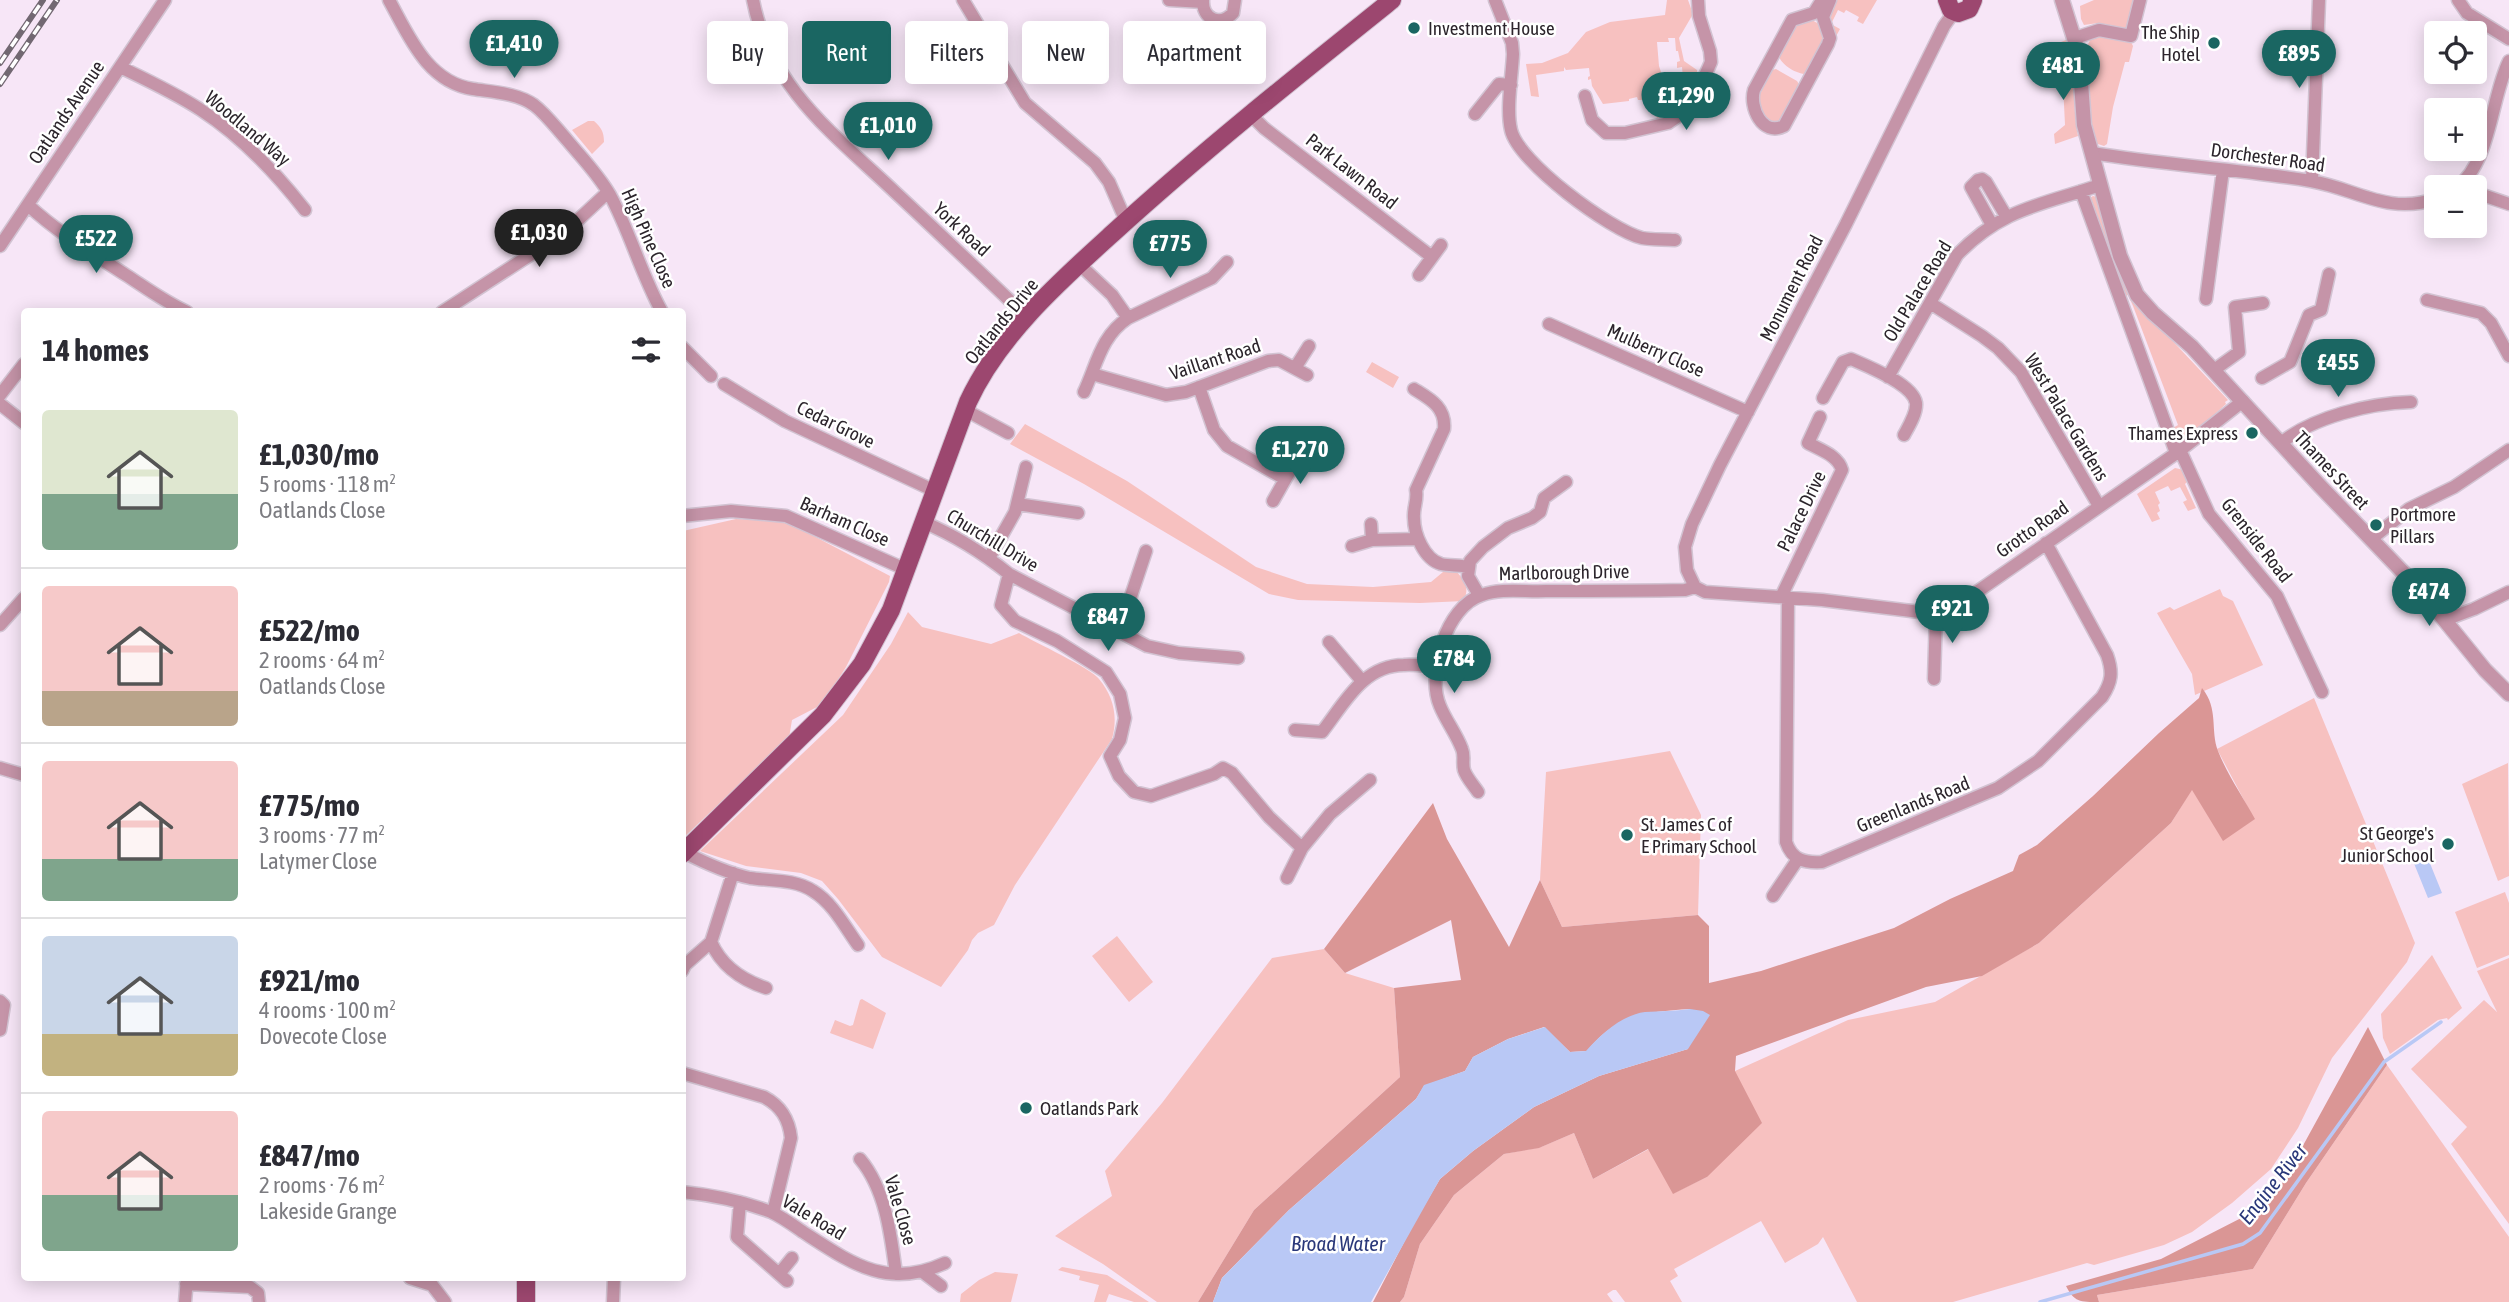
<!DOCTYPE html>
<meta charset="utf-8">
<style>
body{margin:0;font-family:"Asap Condensed",sans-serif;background:#f7f7f7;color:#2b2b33;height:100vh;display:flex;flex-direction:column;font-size:26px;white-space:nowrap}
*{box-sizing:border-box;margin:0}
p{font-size:23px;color:#7c7c81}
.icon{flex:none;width:38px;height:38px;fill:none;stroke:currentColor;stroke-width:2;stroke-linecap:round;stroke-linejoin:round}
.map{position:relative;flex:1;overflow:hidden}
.details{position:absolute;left:21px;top:308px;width:665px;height:973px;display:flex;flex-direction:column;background:#fff;border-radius:7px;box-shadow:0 4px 18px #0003}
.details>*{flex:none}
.guide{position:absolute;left:707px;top:21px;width:665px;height:63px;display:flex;gap:14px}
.fabs{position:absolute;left:2424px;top:21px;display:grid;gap:14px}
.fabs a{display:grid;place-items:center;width:63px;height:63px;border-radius:7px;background:#fff;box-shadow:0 4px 18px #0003;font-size:35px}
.price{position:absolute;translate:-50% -60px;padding:0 16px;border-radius:24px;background:#1a6662;color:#fff;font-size:23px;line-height:46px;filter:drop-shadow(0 2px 4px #0008)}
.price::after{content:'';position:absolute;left:50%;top:42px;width:21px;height:16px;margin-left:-10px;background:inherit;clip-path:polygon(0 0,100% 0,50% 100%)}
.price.on{background:#222;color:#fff}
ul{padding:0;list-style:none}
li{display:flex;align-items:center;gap:21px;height:175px;padding:0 21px}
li+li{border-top:2px solid #e1e1e2}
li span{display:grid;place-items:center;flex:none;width:196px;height:140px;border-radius:7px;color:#555}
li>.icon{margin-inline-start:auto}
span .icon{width:84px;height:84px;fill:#fffc;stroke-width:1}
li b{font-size:30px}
h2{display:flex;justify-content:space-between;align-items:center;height:84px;padding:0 21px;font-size:30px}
.tag{padding:0 24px;border-radius:7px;background:#fff;box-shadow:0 4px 18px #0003;font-size:24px;line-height:63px}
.tag.on{background:#1a6662;color:#fff}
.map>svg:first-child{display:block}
.green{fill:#f7c1c0;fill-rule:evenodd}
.forest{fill:#da9695}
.water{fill:#b9c8f5}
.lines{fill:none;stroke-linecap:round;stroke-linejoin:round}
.stream{stroke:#b9c8f5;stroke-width:3.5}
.minor-casing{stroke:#d2c3d2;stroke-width:15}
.tertiary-casing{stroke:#d2c3d2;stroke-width:17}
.primary-casing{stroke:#d2c3d2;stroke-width:20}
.minor{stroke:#c594a8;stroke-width:12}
.tertiary{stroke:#c594a8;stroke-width:14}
.primary{stroke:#9c476f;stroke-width:18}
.rail-casing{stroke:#726872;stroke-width:6}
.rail{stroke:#fff;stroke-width:3.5;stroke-dasharray:10;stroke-linecap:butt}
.poi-dot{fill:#1a6662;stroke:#fff;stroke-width:2.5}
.labels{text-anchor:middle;stroke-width:5;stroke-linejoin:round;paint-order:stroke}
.poi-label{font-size:19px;fill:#2c252c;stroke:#fff;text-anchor:start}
.street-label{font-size:19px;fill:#2c252c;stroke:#fff}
.water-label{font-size:21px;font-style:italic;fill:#2a387a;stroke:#fff}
</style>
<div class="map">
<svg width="2509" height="1302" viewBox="0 0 2509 1302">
<rect width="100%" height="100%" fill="#f7e6f7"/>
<path class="green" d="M1667,0H1688L1693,14L1679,38L1684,61L1697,70C1699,82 1684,107 1674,114C1669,117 1663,118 1657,120L1656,108H1653L1652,96L1642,97V100H1638L1637,97L1629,99V101L1603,104L1592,86L1591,79L1588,80V77L1590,76L1589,68L1566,70L1564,67V71L1536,75L1539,97L1531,96L1526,64L1542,63L1568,53L1586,32L1610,22L1665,15ZM1668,38H1675L1676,51H1678L1680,61L1677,62V68L1682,67L1683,78H1681L1684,92L1677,93V90L1673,91L1672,93L1665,94V84L1659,66L1657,42H1669Z
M1835,0H1877L1863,24L1857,21L1859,17L1846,10L1844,13L1838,10L1831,24L1840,29L1834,40L1828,19Z
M2094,0H2139L2131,31L2098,23L2084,25L2081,19L2080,6Z
M1810,19L1819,24L1825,37L1808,74C1798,75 1783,66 1779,57L1795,25Z
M2101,35L2131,42L2133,46L2129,62H2125L2113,107L2107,144L2104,146L2095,143C2091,123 2078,54 2091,39Z
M2066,40C2076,71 2072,104 2078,136L2055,144L2054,134L2065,125L2061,42Z
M1776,69L1797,81L1800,86L1781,124L1776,125L1762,118L1757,100L1772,70Z
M588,121H594C601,127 604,132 604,142L592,154L572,130Z
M2093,196L2096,197L2118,267L2137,303L2228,400L2225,402L2226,404L2203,425L2176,444L2171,429L2178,425L2133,306L2128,295L2120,299L2090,198Z
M1372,362L1399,377L1393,388L1366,372Z
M1025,424L1127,481L1256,567L1307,584L1373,587L1431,582L1443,572L1456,571C1466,582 1469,587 1464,601L1420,603L1298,600L1269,594L1084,484L1010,444Z
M2175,468L2184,470L2189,480L2185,484L2196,508L2188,511L2183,502L2187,500L2180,487L2171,491L2168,486L2155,492L2160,503L2158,505L2160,511L2157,513L2160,519L2152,522L2137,494Z
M736,519L785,521L890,576L889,582L846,667L834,686L817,707L792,720L789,738L683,838V531Z
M2220,589L2223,596L2233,601L2263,665L2195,695L2192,674L2157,613L2170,607L2174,610Z
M908,612L922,627L991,644L1019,633C1034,642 1091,668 1099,679C1114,697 1118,717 1112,739L1015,885L994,925L978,933L972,940L968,950L941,987L882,957L838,899L822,881L801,873L746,866L700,851L843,715L891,644Z
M2314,698L2415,943L2407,962L2332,1058L2298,1128L2271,1169L2232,1203L2192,1232L2164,1245L2094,1265L2087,1263L1953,1302H1857L1823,1237L1818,1244L1785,1263L1761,1221L1674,1269L1678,1276L1670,1281L1682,1302H1625L1616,1290H1613L1607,1294L1613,1302H1400L1404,1297L1420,1244L1454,1195L1504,1154L1541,1147L1574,1133L1593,1179L1649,1149L1674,1193L1707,1177L1735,1071L1848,1020L1935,1002L2039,943L2171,823L2192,789L2223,840L2254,819L2217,749Z
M1670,751L1701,815L1698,915L1562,927L1540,880L1546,772Z
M2508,763L2509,876L2498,881L2462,784Z
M2505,892L2509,903V955L2477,968L2455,912Z
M1117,936L1153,982L1129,1002L1092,956Z
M1324,949L1345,973L1394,988L1400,1077L1254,1210L1198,1302H1157L1103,1264L1055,1236L1112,1196L1105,1171L1162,1103L1272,958Z
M2432,955L2462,1008L2448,1020L2447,1018L2438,1020L2390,1054L2383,1038L2381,1014Z
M2509,958V1224L2451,1144L2467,1127L2411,1069L2484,1000L2497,1012L2477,971Z
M862,999L886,1013L873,1049L830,1033L835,1020L850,1026L853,1025L860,1000Z
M2387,1065L2509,1237V1302H2099L2097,1295L2253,1269L2306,1183Z
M1062,1267L1107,1275L1149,1302H1134L1109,1294L1106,1302H1094L1099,1285L1079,1280L1080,1276L1058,1270Z
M995,1272L1018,1274L1011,1302H960L961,1294L979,1280Z"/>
<path class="forest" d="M2202,688C2219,709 2210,730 2218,751C2227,774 2243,797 2255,819L2223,841L2192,790L2171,823L2039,943L1982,976L1926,987L1736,1056L1735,1071L1762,1123L1707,1177L1673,1194L1648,1149L1593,1179L1574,1133L1539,1148L1504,1154L1454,1195L1420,1244L1404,1297L1400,1302H1373L1414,1223L1440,1179L1473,1151L1534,1107L1599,1076L1688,1049L1690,1009C1645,1012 1617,1014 1587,1051L1570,1052L1544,1027L1508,1039L1473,1057L1465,1071L1424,1086L1416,1099L1289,1210L1222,1278L1213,1302H1198L1254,1210L1400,1077L1394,988L1461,980L1451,920L1345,973L1324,949L1433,803L1447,839L1509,947L1540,880L1562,927L1698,915L1709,926V983L1761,971L1894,928L1950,899L2013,871L2019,855L2037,845L2093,796L2159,733L2199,698Z
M2368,1027L2387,1065L2306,1183L2253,1269L2097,1295L2099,1302C2080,1302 2074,1302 2066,1286L2161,1259L2249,1214L2283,1182Z"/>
<path class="water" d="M2427,856L2442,893L2428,898L2413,861Z
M1690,1009L1703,1011L1710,1015L1688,1049L1599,1076L1534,1107L1473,1151L1440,1179L1371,1302H1213L1222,1278L1289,1210L1416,1099L1424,1085L1465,1071L1473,1057L1508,1039L1545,1027L1570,1052L1586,1051C1601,1034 1622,1015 1645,1012C1660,1011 1675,1011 1690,1009Z"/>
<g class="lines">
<path class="stream" d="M2040,1302L2243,1244L2260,1233L2384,1062L2441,1022"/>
<g class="minor-casing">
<path id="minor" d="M389,0C409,36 427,82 473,89C492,92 517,93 534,105C546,114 557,129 567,140C582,158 598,174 610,195C630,232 641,274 662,312
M753,0C770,88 834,134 896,193C940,234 984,276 1028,318
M963,0L1025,103L1095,163L1109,182L1126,221
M1169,0L1203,2
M1203,0C1202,19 1220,27 1233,13L1235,0
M1495,0L1512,43L1513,54C1512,76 1506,109 1511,130C1518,162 1610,230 1642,238C1652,240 1664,239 1675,240
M1822,0L1814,13L1792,20L1754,90C1749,107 1762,137 1784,126L1828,44L1830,38L1823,17L1830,0
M2458,0L2467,13L2509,39
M2075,38L2099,30L2131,36L2140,0
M120,67C147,80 175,93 201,110C241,136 276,173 305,210
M1585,96L1592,120L1606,133H1625L1668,123L1691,107L1711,62L1710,51L1699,16L1698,0
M1250,114L1264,128L1432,257
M1475,114L1499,84L1511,85
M2092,153C2165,165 2239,169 2311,181C2357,189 2387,215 2436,199
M2312,181L2319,0
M2457,187C2491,162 2491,97 2509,61
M2081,191L2176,453
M2474,192L2509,204
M28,205C57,232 92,253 126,275C146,288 165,302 187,312
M1992,225L1971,187L1978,180L1982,179L1986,182L2006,216
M0,246L165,0
M1079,264L1112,295L1128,318
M1419,275L1441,245
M2206,299L2223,170
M2427,300L2481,313L2491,323L2509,356
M1930,303L1982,336L1998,348L2021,372L2099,506
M442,312L564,233L608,192
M1549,324L1748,412
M682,347L711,376
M1295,368L1309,346
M2214,370L2239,352L2235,307L2263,303
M1092,374L1166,395L1186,392L1268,361L1279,360L1307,375
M1888,377L1957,255C2002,208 2042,205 2100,185
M2262,378L2290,362L2309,315L2321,310L2329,274
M724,384L785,421L935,491
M1199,387L1214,430L1227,446L1285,479
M1414,389C1430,399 1446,407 1444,429L1416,490C1418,500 1413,508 1414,518C1414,534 1424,559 1441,564C1449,566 1460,565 1469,567
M1084,392C1097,364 1101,336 1128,318L1212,278L1227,262
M0,395L24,364
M1823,398L1843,362L1851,359C1867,366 1913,384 1916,403C1917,413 1909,426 1904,435
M0,404L24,423
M965,410L1008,433
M2281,443C2313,417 2370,403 2411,402
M2180,450L2209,514L2277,596L2322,692
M1273,501L1299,455
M1017,504L1078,513
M682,516L731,511L786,516L907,570
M923,522C954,535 983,553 1009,574L1147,646L1179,653L1238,658
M1371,524L1372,540L1418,539
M2371,539L2409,509L2454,487L2509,450
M1352,546L1372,540
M989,558L1015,512L1026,467
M1009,574L1001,605L1015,621L1057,641L1106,672L1120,694L1125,718L1120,740L1110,756L1119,776L1134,792L1151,796L1214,774L1223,768L1232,773L1269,817L1302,848L1287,878
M1695,587L1687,570L1685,547L1692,524L1720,465L1846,224L1944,26L1954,12
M1695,587L1705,592L1822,600L1936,614L1948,612L2178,452L2243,401
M1479,595L1468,576L1470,561L1483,547L1508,528L1532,518L1540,512L1544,498L1566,482
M1781,597L1842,470C1838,455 1820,450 1808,443L1820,417
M1788,597L1786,842C1792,860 1804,863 1822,862L1998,788L2038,761L2102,697C2112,682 2113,672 2107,655L2046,543
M2445,620L2474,609L2509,592
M0,625L24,598
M1119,632L1146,551
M1329,642L1362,681
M1934,679L1936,614
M1295,730L1322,732C1344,704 1363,665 1404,665C1414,664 1426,666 1437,667
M0,768L24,775
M1478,792C1474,786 1466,777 1464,770C1462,762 1465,756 1462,749C1456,733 1446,721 1440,706C1426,674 1446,606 1482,595C1501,588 1525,592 1546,591C1592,591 1638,591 1685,590L1695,587
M1302,848L1330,814L1370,780
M684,852C705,863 727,873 750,878C771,881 795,879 813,891C833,903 845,927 858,945
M733,873L711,942C721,965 742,980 766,988
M1773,896L1798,859
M682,971L685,965L711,942
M0,1001L4,1005L0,1030
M682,1073L764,1097C781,1106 789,1119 791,1138L773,1213
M860,1159C886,1190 891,1236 896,1274
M682,1192C713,1195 742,1201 771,1212C782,1217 793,1225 803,1232C851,1263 887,1290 945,1263
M740,1202L737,1237L787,1281
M924,1273L941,1286
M779,1274L792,1258
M410,1278L432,1285L445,1302
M186,1284L250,1287L258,1293L259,1302
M185,1302L187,1278
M613,1302L614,1278"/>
</g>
<g class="tertiary-casing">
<path id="tertiary" d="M2062,0L2079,54L2084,125L2120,256L2137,295L2153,313L2192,347L2320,486L2421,591L2485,670L2509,694"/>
</g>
<g class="primary-casing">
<path id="primary" d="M1947,0L1951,10L1958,13L1969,9L1973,0
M682,854L823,715L862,664L891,610L968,402C999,335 1060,281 1113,233C1203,151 1297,76 1392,0
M526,1302V1278"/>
</g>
<use href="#minor" class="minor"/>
<use href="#tertiary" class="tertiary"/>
<use href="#primary" class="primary"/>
<g class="rail-casing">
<path id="rail" d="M0,63L43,0
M0,84L57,0"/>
</g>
<use href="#rail" class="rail"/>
</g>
<g class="poi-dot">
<circle cx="1414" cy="28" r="7"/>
<circle cx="2214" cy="43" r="7"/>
<circle cx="2252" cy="433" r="7"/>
<circle cx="2376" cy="525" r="7"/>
<circle cx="1627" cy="835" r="7"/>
<circle cx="2448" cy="844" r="7"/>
<circle cx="1026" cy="1108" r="7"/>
</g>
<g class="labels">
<g class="poi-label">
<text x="1428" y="35">Investment House</text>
<text x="2200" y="39" text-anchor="end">The Ship<tspan x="2200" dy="22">Hotel</tspan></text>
<text x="2238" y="440" text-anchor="end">Thames Express</text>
<text x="2390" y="521">Portmore<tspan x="2390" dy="22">Pillars</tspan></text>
<text x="1641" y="831">St. James C of<tspan x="1641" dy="22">E Primary School</tspan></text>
<text x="2434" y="840" text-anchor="end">St George's<tspan x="2434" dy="22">Junior School</tspan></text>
<text x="1040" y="1115">Oatlands Park</text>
</g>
<g class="street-label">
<text transform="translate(66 112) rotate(-56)" y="7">Oatlands Avenue</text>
<text transform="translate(248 128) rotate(40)" y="7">Woodland Way</text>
<text transform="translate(2268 157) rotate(8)" y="7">Dorchester Road</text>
<text transform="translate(1352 171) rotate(38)" y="7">Park Lawn Road</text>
<text transform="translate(962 229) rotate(43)" y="7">York Road</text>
<text transform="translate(649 238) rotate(66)" y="7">High Pine Close</text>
<text transform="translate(1791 288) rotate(-63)" y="7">Monument Road</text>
<text transform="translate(1917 291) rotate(-59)" y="7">Old Palace Road</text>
<text transform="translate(1001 321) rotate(-51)" y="7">Oatlands Drive</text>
<text transform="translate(1656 350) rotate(24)" y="7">Mulberry Close</text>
<text transform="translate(1215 359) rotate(-18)" y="7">Vaillant Road</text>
<text transform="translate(2067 417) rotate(59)" y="7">West Palace Gardens</text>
<text transform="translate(836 424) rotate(26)" y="7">Cedar Grove</text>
<text transform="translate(2332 470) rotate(47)" y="7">Thames Street</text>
<text transform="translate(1801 511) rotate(-64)" y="7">Palace Drive</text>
<text transform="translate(845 521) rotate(24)" y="7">Barham Close</text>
<text transform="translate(2032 529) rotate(-35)" y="7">Grotto Road</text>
<text transform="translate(993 540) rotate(31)" y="7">Churchill Drive</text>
<text transform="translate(2257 540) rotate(52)" y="7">Grenside Road</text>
<text transform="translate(1564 572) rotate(-1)" y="7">Marlborough Drive</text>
<text transform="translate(1913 804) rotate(-22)" y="7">Greenlands Road</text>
<text transform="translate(901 1210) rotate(74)" y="7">Vale Close</text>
<text transform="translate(814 1217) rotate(31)" y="7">Vale Road</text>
</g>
<g class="water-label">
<text transform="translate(2273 1184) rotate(-52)" y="7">Engine River</text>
<text x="1338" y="1251">Broad Water</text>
</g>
</g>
</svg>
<div class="fabs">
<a><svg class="icon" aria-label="locate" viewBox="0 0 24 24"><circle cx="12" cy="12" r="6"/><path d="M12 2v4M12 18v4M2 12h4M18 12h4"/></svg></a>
<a>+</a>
<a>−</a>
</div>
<b class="price" style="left:514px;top:80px">£1,410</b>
<b class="price" style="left:2299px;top:90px">£895</b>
<b class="price" style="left:2063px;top:102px">£481</b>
<b class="price" style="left:1686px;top:132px">£1,290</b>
<b class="price" style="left:888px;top:162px">£1,010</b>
<b class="price on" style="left:539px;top:269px">£1,030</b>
<b class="price" style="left:96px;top:275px">£522</b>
<b class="price" style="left:1170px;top:280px">£775</b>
<b class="price" style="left:2338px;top:399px">£455</b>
<b class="price" style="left:1300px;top:486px">£1,270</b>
<b class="price" style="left:2429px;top:628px">£474</b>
<b class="price" style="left:1952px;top:645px">£921</b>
<b class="price" style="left:1108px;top:653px">£847</b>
<b class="price" style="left:1454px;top:695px">£784</b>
<div class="guide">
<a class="tag">Buy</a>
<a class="tag on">Rent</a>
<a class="tag">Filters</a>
<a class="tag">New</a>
<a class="tag">Apartment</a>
</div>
<section class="details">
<h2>14 homes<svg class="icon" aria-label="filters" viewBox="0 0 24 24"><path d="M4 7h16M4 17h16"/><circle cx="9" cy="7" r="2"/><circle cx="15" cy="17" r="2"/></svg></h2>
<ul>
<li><span style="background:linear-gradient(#dfe7d0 60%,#7fa58c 0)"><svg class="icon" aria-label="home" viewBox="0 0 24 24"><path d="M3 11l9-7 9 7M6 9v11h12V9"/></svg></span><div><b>£1,030/mo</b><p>5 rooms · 118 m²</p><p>Oatlands Close</p></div></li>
<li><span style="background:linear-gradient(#f6c9c9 75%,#b9a48a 0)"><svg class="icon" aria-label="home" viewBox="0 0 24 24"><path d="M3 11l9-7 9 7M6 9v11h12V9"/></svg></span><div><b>£522/mo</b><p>2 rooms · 64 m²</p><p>Oatlands Close</p></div></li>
<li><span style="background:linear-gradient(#f6c9c9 70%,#7fa58c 0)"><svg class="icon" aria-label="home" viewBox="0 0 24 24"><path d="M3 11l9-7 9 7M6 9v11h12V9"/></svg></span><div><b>£775/mo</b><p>3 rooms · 77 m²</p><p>Latymer Close</p></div></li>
<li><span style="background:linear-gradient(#c9d6e8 70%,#c2b280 0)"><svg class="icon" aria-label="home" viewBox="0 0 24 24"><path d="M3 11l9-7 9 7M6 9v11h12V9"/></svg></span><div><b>£921/mo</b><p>4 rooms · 100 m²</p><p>Dovecote Close</p></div></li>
<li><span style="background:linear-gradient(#f6c9c9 60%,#7fa58c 0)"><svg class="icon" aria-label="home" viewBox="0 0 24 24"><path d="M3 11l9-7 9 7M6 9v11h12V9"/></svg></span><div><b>£847/mo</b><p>2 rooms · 76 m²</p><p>Lakeside Grange</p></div></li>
</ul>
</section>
</div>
